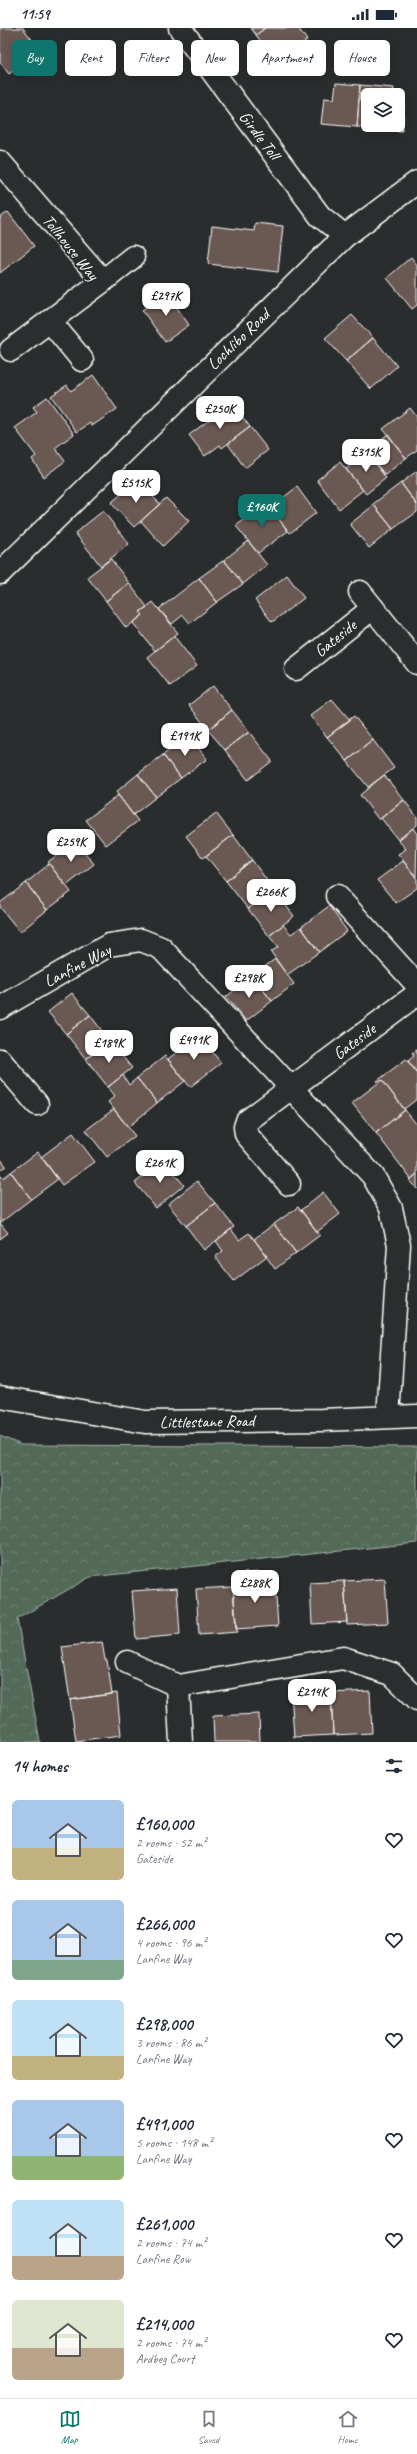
<!DOCTYPE html>
<meta charset="utf-8">
<style>
body{margin:0;font-family:Caveat,sans-serif;background:#f2f2f3;color:#1f2937;height:100vh;display:flex;flex-direction:column;font-size:15px;white-space:nowrap}
*{box-sizing:border-box;margin:0}
p{font-size:13px;color:#747a83}
.icon{flex:none;width:22px;height:22px;fill:none;stroke:currentColor;stroke-width:2;stroke-linecap:round;stroke-linejoin:round}
.map{position:relative;height:1714px;overflow:hidden}
.sheet{display:flex;flex-direction:column;background:#fff;flex:1}
.sheet>*{flex:none}
.banner{position:absolute;left:12px;top:12px;width:393px;height:36px;display:flex;gap:8px}
.buttons{position:absolute;left:361px;top:60px;display:grid;gap:8px}
.buttons a{display:grid;place-items:center;width:44px;height:44px;border-radius:6px;background:#fff;box-shadow:0 2px 10px #0003;font-size:20px}
.price{position:absolute;translate:-50% -34px;padding:0 9px;border-radius:8px;background:#fff;color:#222;font-size:13px;line-height:26px;filter:drop-shadow(0 1px 2px #0008)}
.price::after{content:'';position:absolute;left:50%;top:24px;width:12px;height:9px;margin-left:-6px;background:inherit;clip-path:polygon(0 0,100% 0,50% 100%)}
.price.current{background:#0f766e;color:#fff}
ul{padding:0;list-style:none}
li{display:flex;align-items:center;gap:12px;height:100px;padding:0 12px}
li span{display:grid;place-items:center;flex:none;width:112px;height:80px;border-radius:6px;color:#555}
li>.icon{margin-inline-start:auto}
span .icon{width:48px;height:48px;fill:#fffc;stroke-width:1}
li b{font-size:17px}
h2{display:flex;justify-content:space-between;align-items:center;height:48px;padding:0 12px;font-size:17px}
.chip{padding:0 14px;border-radius:6px;background:#fff;box-shadow:0 2px 10px #0003;font-size:14px;line-height:36px}
.chip.current{background:#0f766e;color:#fff}
.status{display:flex;justify-content:space-between;align-items:center;height:28px;padding:0 20px;background:#fff;direction:ltr}
.status svg{height:11px;fill:currentColor}
.menu{display:flex;justify-content:space-around;align-items:center;height:56px;border-top:1px solid #e0e1e3;background:#fff;font-size:11px;color:#747a83}
.menu a{display:grid;justify-items:center;gap:2px}
.menu .current{color:#0f766e}
.map>svg:first-child{display:block}
.forest{fill:url(#forest-crowns);stroke:#a8b5ac}
.building{fill:#6a5853;stroke:#fff}
.lines{fill:none;stroke-linecap:round;stroke-linejoin:round}
.minor-casing{stroke:#fff;stroke-width:25}
.minor{stroke:#2a2d2e;stroke-width:22}
.labels{text-anchor:middle;stroke-width:4;stroke-linejoin:round;paint-order:stroke}
.street-label{font-size:17px;fill:#fff;stroke:#2a2d2e}
</style>
<div class="status"><b>11:59</b><svg viewBox="0 0 49 12"><path d="M0 12V9h3v3zM5 12V6h3v6zM10 12V3h3v9zM15 12V0h3v12zM26 1h20v11H26zM47 4h2v5h-2z"/></svg></div>
<div class="map">
<svg width="417" height="1714" viewBox="0 0 417 1714">
<defs>
<pattern id="forest-crowns" width="20" height="18" patternUnits="userSpaceOnUse"><rect width="20" height="18" fill="#526b59"/><path d="M2 6a3 3 0 1 1 6 0M12 15a3 3 0 1 1 6 0" fill="none" stroke="#6c8172"/></pattern>
</defs>
<rect width="100%" height="100%" fill="#2a2d2e"/>
<filter id="ink" filterUnits="userSpaceOnUse"><feTurbulence type="fractalNoise" baseFrequency=".025" numOctaves="2"/><feDisplacementMap in="SourceGraphic" scale="8" xChannelSelector="R" yChannelSelector="G"/><feConvolveMatrix kernelMatrix="1 2 1 2 8 2 1 2 1" color-interpolation-filters="sRGB"/></filter>
<g filter="url(#ink)">
<path class="forest" d="M0,1408L21,1417L417,1419V1515L90,1549L17,1591L40,1714H0Z"/>
<path class="building" d="M0,0H23L40,22L9,46L0,34Z
M251,0H265L256,7Z
M265,0H298L307,12L276,34L256,7Z
M336,55L360,57L357,99L321,96L324,70L334,71Z
M360,57L394,60L393,67H368V97H398V75L404,76L402,103L357,99Z
M8,184L34,218L0,245V190Z
M255,195L283,198L278,244L208,236L212,198L254,203Z
M411,229L417,237V277L412,281L387,250Z
M167,265L189,297L165,314L142,282Z
M352,287L373,310L346,333L325,310Z
M373,310L397,338L371,361L346,333Z
M93,347L117,381L92,398L90,395L77,404L51,368L67,357L71,363Z
M47,369L74,406L55,420L65,433L44,449L32,431L36,428L15,400L37,384L33,379Z
M232,375L250,399L222,420L220,417L205,428L189,407Z
M410,380L417,389V422L406,430L383,401Z
M250,399L268,422L245,440L228,416Z
M388,406L406,430L385,447L366,423Z
M367,424L386,450L366,466L346,441Z
M340,434L363,462L339,481L317,452Z
M417,443V477L401,455Z
M137,452L160,476L134,499L111,475Z
M401,455L417,477V484L393,501L373,476Z
M297,459L316,485L290,505L270,480Z
M166,470L189,493L163,518L141,493Z
M266,475L288,503L258,525L236,498Z
M374,477L393,501L369,520L350,496Z
M103,483L129,516L101,538L75,505Z
M248,513L267,537L243,556L224,532Z
M111,531L129,555L106,573L87,549Z
M224,532L243,556L217,574L199,550Z
M287,547L304,570L272,594L255,572Z
M199,550L217,574L190,595L183,587L172,596L159,581Z
M129,555L147,579L140,584L143,587L126,600L106,573Z
M153,574L178,605L155,623L133,595L143,587L140,584Z
M174,608L197,638L170,658L147,629Z
M213,658L232,682L208,702L189,677Z
M332,671L350,692L327,709L310,688Z
M232,682L249,704L225,722L208,702Z
M354,688L373,712L347,733L327,709Z
M249,704L272,733L248,752L225,722Z
M189,708L207,731L181,750L163,727Z
M373,712L394,740L368,759L347,733Z
M163,727L181,750L156,769L138,746Z
M138,746L156,769L133,787L116,764Z
M384,747L404,772L379,792L360,767Z
M118,767L138,793L106,817L86,792Z
M404,772L417,789V797L398,812L381,790Z
M216,785L233,807L203,830L186,808Z
M413,800L417,806L416,849L398,826L406,821L398,812Z
M233,807L252,832L226,853L206,828Z
M76,813L94,836L66,858L48,834Z
M252,832L274,862L248,881L226,853Z
M403,833L417,851V860L396,875L377,852Z
M49,836L71,864L47,882L26,855Z
M26,855L47,882L20,904L0,879V875Z
M274,862L294,888L269,908L248,881Z
M329,878L347,903L319,924L301,899Z
M283,897L291,906L301,899L319,924L287,947L271,924L278,919L269,908Z
M275,931L294,956L272,973L252,948Z
M252,948L272,973L246,993L226,969Z
M72,965L90,987L66,1006L48,984Z
M90,987L109,1012L86,1031L66,1006Z
M199,1007L221,1035L190,1059L168,1031Z
M109,1012L132,1040L108,1059L86,1031Z
M417,1022V1045L408,1033L414,1028L412,1025Z
M165,1028L185,1053L157,1075L137,1050Z
M406,1031L417,1045V1071L404,1081L382,1052L379,1055L377,1053Z
M123,1047L129,1057L137,1050L157,1075L128,1099L108,1074L115,1068L108,1059Z
M382,1052L405,1082L376,1105L352,1075Z
M114,1081L135,1108L107,1129L86,1102Z
M405,1082L417,1097V1146L411,1151L376,1105Z
M73,1105L95,1134L62,1157L41,1129Z
M38,1124L58,1151L31,1171L11,1144Z
M0,1130L6,1138L0,1142Z
M163,1132L184,1157L156,1180L135,1155Z
M11,1144L31,1171L0,1195V1147L3,1150Z
M417,1146V1161L410,1152Z
M197,1153L215,1175L186,1198L168,1176Z
M323,1164L340,1186L317,1204L301,1182Z
M215,1175L234,1199L204,1222L186,1198Z
M298,1179L320,1207L296,1225L274,1196Z
M0,1195L8,1205L0,1211Z
M274,1196L296,1225L275,1241L254,1211Z
M231,1201L239,1212L249,1205L267,1228L234,1253L215,1229L223,1223L216,1213Z
M261,1544V1557L275,1556L278,1598L236,1601L233,1559L245,1558L244,1545Z
M385,1551L388,1595L347,1597L344,1553Z
M344,1553L347,1594L312,1596L310,1555Z
M233,1559L237,1604L199,1607L196,1561Z
M177,1560L180,1607L136,1611L132,1563Z
M102,1614L105,1632H107L112,1666L70,1672L62,1619Z
M331,1661L333,1707L294,1709L291,1663Z
M370,1663L372,1705L333,1707L331,1665Z
M117,1665L121,1707L76,1713L70,1672Z
M259,1686L260,1714H214L213,1688Z"/>
<g class="lines">
<g class="minor-casing">
<path id="minor" d="M180,0L320,188L345,208
M0,134L103,253L11,322
M103,253L133,229
M50,293L82,332
M0,545L345,208L417,154
M360,564L417,635
M296,641L373,580
M337,868L417,957
M0,980L109,917L141,912L161,920L373,1148L391,1180L399,1217L388,1389
M0,1032L37,1076
M289,1156L246,1106L245,1099L247,1093L417,966
M0,1369L145,1394L322,1392L417,1388
M127,1634L178,1658L343,1630L392,1646L417,1671
M178,1658L181,1714"/>
</g>
<use href="#minor" class="minor"/>
</g>
</g>
<g class="labels">
<g class="street-label">
<text transform="translate(260 107) rotate(53)" y="6">Girdle Toll</text>
<text transform="translate(71 219) rotate(51)" y="6">Tollhouse Way</text>
<text transform="translate(238 311) rotate(-44)" y="6">Lochlibo Road</text>
<text transform="translate(335 610) rotate(-39)" y="6">Gateside</text>
<text transform="translate(77 937) rotate(-28)" y="6">Lanfine Way</text>
<text transform="translate(354 1013) rotate(-37)" y="6">Gateside</text>
<text transform="translate(207 1393) rotate(-1)" y="6">Littlestane Road</text>
</g>
</g>
</svg>
<div class="buttons">
<a><svg class="icon" aria-label="layers" viewBox="0 0 24 24"><path d="M12 4l9 5-9 5-9-5zM3 14l9 5 9-5"/></svg></a>
</div>
<b class="price" style="left:166px;top:289px">£297K</b>
<b class="price" style="left:220px;top:402px">£250K</b>
<b class="price" style="left:366px;top:445px">£315K</b>
<b class="price" style="left:136px;top:476px">£515K</b>
<b class="price current" style="left:262px;top:500px">£160K</b>
<b class="price" style="left:185px;top:729px">£191K</b>
<b class="price" style="left:71px;top:835px">£259K</b>
<b class="price" style="left:271px;top:885px">£266K</b>
<b class="price" style="left:249px;top:971px">£298K</b>
<b class="price" style="left:194px;top:1033px">£491K</b>
<b class="price" style="left:109px;top:1036px">£189K</b>
<b class="price" style="left:160px;top:1156px">£261K</b>
<b class="price" style="left:255px;top:1576px">£288K</b>
<b class="price" style="left:312px;top:1685px">£214K</b>
<div class="banner">
<a class="chip current">Buy</a>
<a class="chip">Rent</a>
<a class="chip">Filters</a>
<a class="chip">New</a>
<a class="chip">Apartment</a>
<a class="chip">House</a>
</div>
</div>
<section class="sheet">
<h2>14 homes<svg class="icon" aria-label="filters" viewBox="0 0 24 24"><path d="M4 7h16M4 17h16"/><circle cx="9" cy="7" r="2"/><circle cx="15" cy="17" r="2"/></svg></h2>
<ul>
<li><span style="background:linear-gradient(#a9c7e8 60%,#c2b280 0)"><svg class="icon" aria-label="home" viewBox="0 0 24 24"><path d="M3 11l9-7 9 7M6 9v11h12V9"/></svg></span><div><b>£160,000</b><p>2 rooms · 52 m²</p><p>Gateside</p></div><svg class="icon" aria-label="heart" viewBox="0 0 24 24"><path d="M12 20l-8-8c-3-5 5-10 8-4 3-6 11-1 8 4z"/></svg></li>
<li><span style="background:linear-gradient(#a9c7e8 75%,#7fa58c 0)"><svg class="icon" aria-label="home" viewBox="0 0 24 24"><path d="M3 11l9-7 9 7M6 9v11h12V9"/></svg></span><div><b>£266,000</b><p>4 rooms · 96 m²</p><p>Lanfine Way</p></div><svg class="icon" aria-label="heart" viewBox="0 0 24 24"><path d="M12 20l-8-8c-3-5 5-10 8-4 3-6 11-1 8 4z"/></svg></li>
<li><span style="background:linear-gradient(#bfe0f5 70%,#c2b280 0)"><svg class="icon" aria-label="home" viewBox="0 0 24 24"><path d="M3 11l9-7 9 7M6 9v11h12V9"/></svg></span><div><b>£298,000</b><p>3 rooms · 86 m²</p><p>Lanfine Way</p></div><svg class="icon" aria-label="heart" viewBox="0 0 24 24"><path d="M12 20l-8-8c-3-5 5-10 8-4 3-6 11-1 8 4z"/></svg></li>
<li><span style="background:linear-gradient(#a9c7e8 70%,#8fb573 0)"><svg class="icon" aria-label="home" viewBox="0 0 24 24"><path d="M3 11l9-7 9 7M6 9v11h12V9"/></svg></span><div><b>£491,000</b><p>5 rooms · 148 m²</p><p>Lanfine Way</p></div><svg class="icon" aria-label="heart" viewBox="0 0 24 24"><path d="M12 20l-8-8c-3-5 5-10 8-4 3-6 11-1 8 4z"/></svg></li>
<li><span style="background:linear-gradient(#bfe0f5 70%,#b9a48a 0)"><svg class="icon" aria-label="home" viewBox="0 0 24 24"><path d="M3 11l9-7 9 7M6 9v11h12V9"/></svg></span><div><b>£261,000</b><p>2 rooms · 74 m²</p><p>Lanfine Row</p></div><svg class="icon" aria-label="heart" viewBox="0 0 24 24"><path d="M12 20l-8-8c-3-5 5-10 8-4 3-6 11-1 8 4z"/></svg></li>
<li><span style="background:linear-gradient(#dfe7d0 60%,#b9a48a 0)"><svg class="icon" aria-label="home" viewBox="0 0 24 24"><path d="M3 11l9-7 9 7M6 9v11h12V9"/></svg></span><div><b>£214,000</b><p>2 rooms · 74 m²</p><p>Ardbeg Court</p></div><svg class="icon" aria-label="heart" viewBox="0 0 24 24"><path d="M12 20l-8-8c-3-5 5-10 8-4 3-6 11-1 8 4z"/></svg></li>
</ul>
</section>
<nav class="menu">
<a class="current"><svg class="icon" aria-label="map" viewBox="0 0 24 24"><path d="M3 6l6-2 6 2 6-2v14l-6 2-6-2-6 2zM9 4v14M15 6v14"/></svg>Map</a>
<a><svg class="icon" aria-label="saved" viewBox="0 0 24 24"><path d="M7 4h10v16l-5-4-5 4z"/></svg>Saved</a>
<a><svg class="icon" aria-label="home" viewBox="0 0 24 24"><path d="M3 11l9-7 9 7M6 9v11h12V9"/></svg>Home</a>
</nav>
